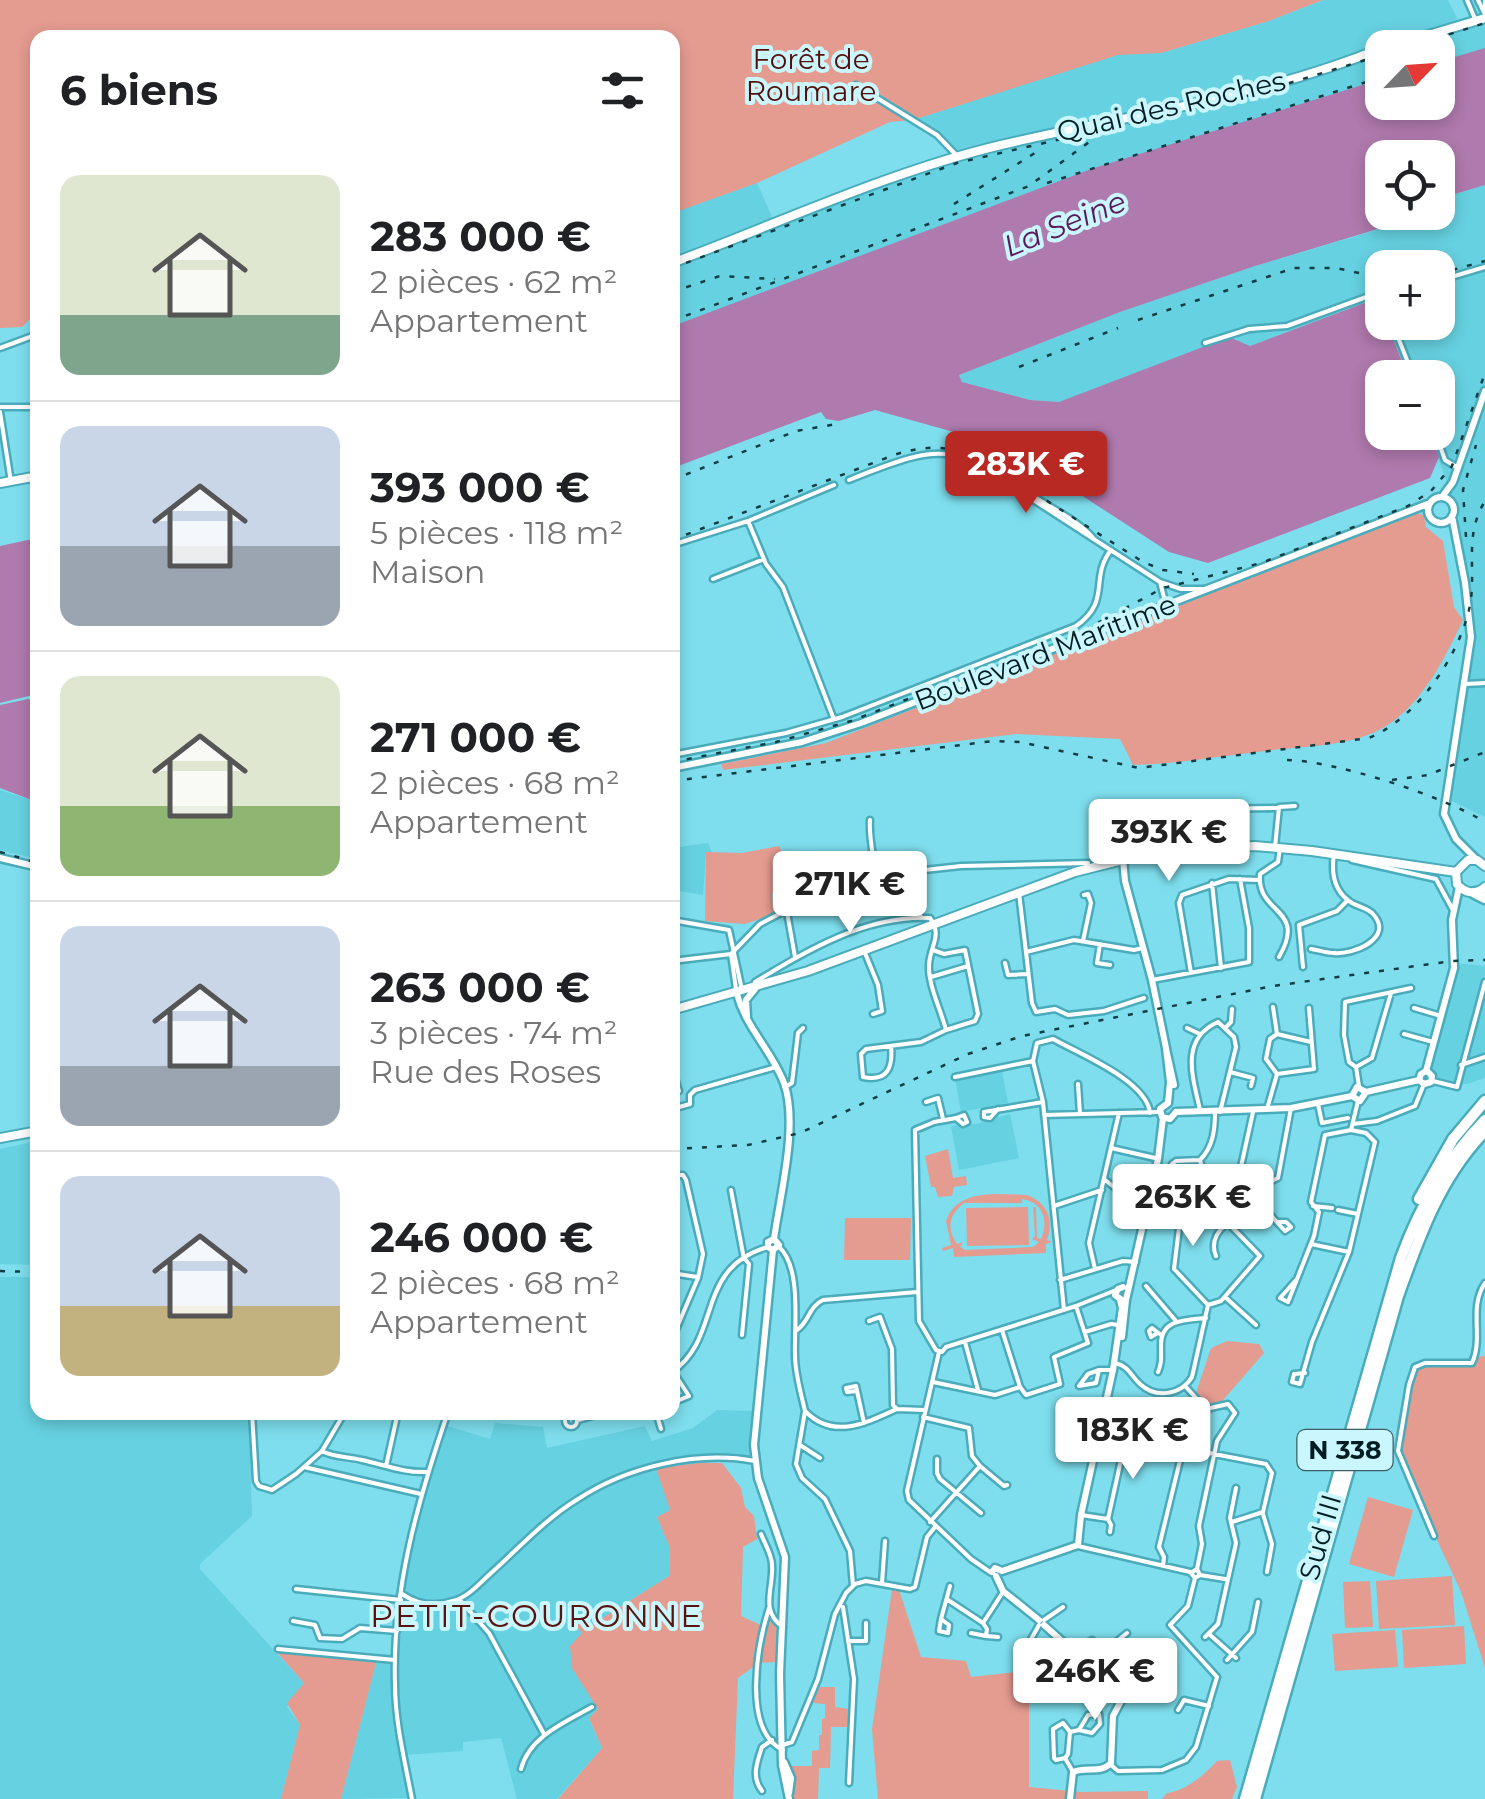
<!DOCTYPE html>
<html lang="fr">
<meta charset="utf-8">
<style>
body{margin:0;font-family:Montserrat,sans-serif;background:#f2f2f2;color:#202124;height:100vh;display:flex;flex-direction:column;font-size:38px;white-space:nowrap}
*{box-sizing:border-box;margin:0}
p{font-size:32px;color:#757577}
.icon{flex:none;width:55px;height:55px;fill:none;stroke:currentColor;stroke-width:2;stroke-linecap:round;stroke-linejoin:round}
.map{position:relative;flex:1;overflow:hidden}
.sheet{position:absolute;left:30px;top:30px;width:650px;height:1390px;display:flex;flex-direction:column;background:#fff;border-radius:20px;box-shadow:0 5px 15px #0003}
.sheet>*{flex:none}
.needle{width:65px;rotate:65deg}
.buttons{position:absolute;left:1365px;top:30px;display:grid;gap:20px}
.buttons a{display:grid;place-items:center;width:90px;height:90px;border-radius:20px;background:#fff;box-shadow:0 5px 15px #0003;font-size:50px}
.price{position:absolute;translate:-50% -85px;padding:0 22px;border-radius:10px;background:#fff;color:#222;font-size:32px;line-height:65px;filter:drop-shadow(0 2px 5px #0008)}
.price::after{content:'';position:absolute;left:50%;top:60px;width:30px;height:22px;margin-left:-15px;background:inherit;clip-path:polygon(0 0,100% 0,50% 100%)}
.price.active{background:#b82923;color:#fff}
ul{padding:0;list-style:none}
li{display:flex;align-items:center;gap:30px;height:250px;padding:0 30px}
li+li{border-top:2px solid #e0e0e0}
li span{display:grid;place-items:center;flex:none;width:280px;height:200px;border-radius:20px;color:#555}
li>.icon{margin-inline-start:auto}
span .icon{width:120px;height:120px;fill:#fffc;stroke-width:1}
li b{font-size:42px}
h2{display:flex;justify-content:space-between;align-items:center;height:120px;padding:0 30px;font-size:42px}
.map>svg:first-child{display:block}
.built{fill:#66d1e1}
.green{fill:#e49b90;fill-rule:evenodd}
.water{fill:#af7aad}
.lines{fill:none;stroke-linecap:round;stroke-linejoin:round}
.minor-casing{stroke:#4aacbb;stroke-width:9}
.tertiary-casing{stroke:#4aacbb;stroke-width:11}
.secondary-casing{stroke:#4aacbb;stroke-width:12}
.trunk-casing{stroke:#4aacbb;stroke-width:15}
.minor{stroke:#fff;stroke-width:4}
.tertiary{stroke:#fff;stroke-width:6}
.secondary{stroke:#fff;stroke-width:8}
.trunk{stroke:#fff;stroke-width:10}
.rail{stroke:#153d44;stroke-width:2.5;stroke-dasharray:5 10;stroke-linecap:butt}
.labels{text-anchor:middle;stroke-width:8;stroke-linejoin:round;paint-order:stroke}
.shield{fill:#caf7fe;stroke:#3d5e64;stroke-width:2.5}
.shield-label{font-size:25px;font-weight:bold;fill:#001d22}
.park-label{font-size:28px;fill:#540f0c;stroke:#caf7fe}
.street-label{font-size:28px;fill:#001d22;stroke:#caf7fe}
.water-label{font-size:30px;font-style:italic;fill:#5a195a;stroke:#caf7fe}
.quarter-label{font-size:32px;letter-spacing:2.5px;fill:#58140f;stroke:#caf7fe}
</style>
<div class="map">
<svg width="1485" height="1799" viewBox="0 0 1485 1799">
<rect width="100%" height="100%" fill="#7edeed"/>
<path class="built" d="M1324,0H1448L1458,20L1485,11V67L1438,81V48H1382V97L673,342L672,213L757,183L773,219L954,151L913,120L1118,54L1161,53L1269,21Z
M1485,185V817L1452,801L1474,632L1458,513L1429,433L1438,432V378L1408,377L1387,323L1438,322V268H1382V311L1364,303L1250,346L1059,402L1030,400L962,382L959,375L1120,312L1255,266L1438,212V199Z
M0,790L37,802V859L0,850Z
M708,843L712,852L706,853L703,895L673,890L672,848Z
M1457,963L1485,966V1078L1467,1084H1450L1438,1079L1431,1066Z
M1002,1070L1008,1103L961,1112L955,1079Z
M1010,1114L1019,1158L959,1170L951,1126L975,1124Z
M37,1141V1265L0,1264V1149Z
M0,1277H37L38,1412L249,1414L246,1416L249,1418L252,1516L200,1564V1569L304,1683L287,1707L300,1725L281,1799H0Z
M717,1410L754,1411L751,1461L700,1463L670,1510L657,1517L670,1548L669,1576L593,1624L573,1611L582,1633L598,1709L589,1719L602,1748L557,1799H517L501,1738L463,1742V1751L403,1755L411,1798L341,1799L377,1659L398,1661L411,1535L429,1473L447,1426L490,1439L495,1423L543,1427L547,1448L645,1426L652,1441L693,1428Z"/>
<path class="green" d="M0,0H1323L1269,21L1161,53L1118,55L913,120L890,122L757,183L673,213L672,38H38L37,312L22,327L0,328Z
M1414,513L1424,515L1426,527L1443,541L1454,607L1463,620C1445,658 1423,703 1386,726C1353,747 1303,746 1265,751C1221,756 1177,764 1133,765L1120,739L1016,734L723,770L721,764L826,743Z
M779,846L790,868L772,894L774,914L745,924L705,921L706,852L742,853Z
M948,1149L953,1178L966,1176L967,1185L954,1187L952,1196L938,1197L935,1187H931L925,1156Z
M1027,1195C1048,1203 1054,1220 1047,1240L1052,1242L1046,1244V1253L954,1257L953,1248L943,1251L942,1248L951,1245L946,1221C957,1188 998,1194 1027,1195ZM1022,1199C1043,1202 1049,1221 1041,1239L1037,1238L1036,1207H1033L1035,1236L1032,1239L1039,1242L1033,1247L965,1250L960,1247L963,1242L957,1244C946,1229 949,1214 964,1203H1022Z
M1028,1207L1029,1245L967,1246L966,1208Z
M845,1218H911L910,1260H844Z
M1227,1341L1259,1344L1264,1353L1211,1414L1196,1393L1211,1348Z
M1485,1356V1668L1461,1592L1397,1453C1393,1421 1406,1395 1416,1367Z
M700,1463H722L741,1488L745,1507L754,1516L757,1539L743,1547L741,1616L763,1626L768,1615L773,1617L777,1630L776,1662L759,1663L738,1678L733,1799H558L602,1748L589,1718L598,1709L572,1668L570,1646L582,1633L567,1614L573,1611L593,1624L669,1576L670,1548L657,1517L670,1510L656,1468Z
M1368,1497L1413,1510L1394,1577L1349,1564Z
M1452,1576L1455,1625L1379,1629L1376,1581Z
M1370,1581L1373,1627L1345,1628L1343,1582Z
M892,1589L899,1590L921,1657L966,1661L971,1677L1024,1671L1040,1658L1029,1702V1787L1081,1792L1148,1791V1799H878L872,1729Z
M1464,1626L1466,1664L1404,1668L1402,1630Z
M1395,1630L1398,1667L1335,1671L1332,1634Z
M274,1649L377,1659L341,1799H281L300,1725L287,1703L304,1683Z
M819,1687H835V1707L849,1709V1727H831L830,1768H819L818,1799H792L787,1766H812V1751L819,1750V1735H822V1719L825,1718V1704L813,1703Z
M1230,1760L1237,1787L1232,1799H1162L1167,1793C1187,1790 1203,1776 1217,1761Z"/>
<path class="water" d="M1485,48V185L1438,199V158H1382V212L1431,213L1255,266L1120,312L959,375L962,382L1030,400L1059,402L1229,337L1250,346L1364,303L1382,311V322L1387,323L1408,377L1382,378V432L1430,433L1439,457L1430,478L1208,563L1169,552L1084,497L1054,460L875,410L839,421L826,419L821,412L673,468V326L1094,168L1382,79V102H1438V62Z
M37,538V694L0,703V546Z
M28,699L37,702V802L0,788V705Z"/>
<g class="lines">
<g class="minor-casing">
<path id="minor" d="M1467,0L1476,21
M1478,0L1485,14
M1485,0V7
M856,85L937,135L958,157
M1438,281L1485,267
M1392,322L1414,378
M1205,343L1249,329L1287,326L1369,296L1382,301
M0,348L38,334
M0,407H38
M0,412L11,482
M1435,432L1445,460L1458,468
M987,470L1160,582L1181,589H1203
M849,480C944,442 950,443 1036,498C1055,510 1080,522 1094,539
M748,521L766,564L783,587L833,717
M672,545L748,521L834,485
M713,579L764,559
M1160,582L1166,605
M1465,684L1485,683
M672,755L786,733L842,717L1076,626C1112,601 1089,578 1111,550
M1199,805L1204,807L1202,812L1197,810Z
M1204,809L1279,808
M870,820C869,834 875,882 884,892C891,901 905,901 914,905L921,917
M1275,847L1279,807L1295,806
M1352,860L1436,879L1454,912
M1095,861L1104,844L1105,818
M1212,883L1221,968
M1019,893L1032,1003L1036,1012L1055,1009L1068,1015L1104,1011L1144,998
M787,912L795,957
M672,920L729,930L742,990
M1083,941L1091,903L1088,894L1084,895
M1100,944L1097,963L1110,965
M1311,949C1319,950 1326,953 1334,953C1353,955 1395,938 1373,914C1368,908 1359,907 1352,903C1334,892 1331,873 1334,854
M933,950L944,954L965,950L978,1014L975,1021L946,1030
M1026,952L1074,940L1134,950L1143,948
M865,953L878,985L882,1011L873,1014
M1279,957C1308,907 1256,915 1260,874L1278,862L1280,848
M672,961L731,954
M1005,963L1008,975L1028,974
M1303,967L1299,925L1337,911L1348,900
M1191,973L1179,903L1182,895L1229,879L1259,880
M931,977L968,966
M1152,980L1249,962V928L1240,879
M756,986L755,982C808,950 866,915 930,918C943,936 930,945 929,965C928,985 941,1010 946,1030L921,1042L866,1049L861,1054L863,1077C888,1082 893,1067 891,1046
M736,989L731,954L760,924L819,893L870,876L961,866L1088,863
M1273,1007L1277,1034L1270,1039L1266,1059L1277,1074
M1414,1008L1441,1016
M1226,1027L1231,1022L1232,1009
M1187,1028L1200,1034
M1277,1034L1311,1042
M1404,1034L1433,1042
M1461,1065L1485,1057
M1356,1067L1372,1058L1391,993
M672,1068L679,1091
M1230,1072L1253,1078L1251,1086
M955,1077L1033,1061
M1433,1081L1457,1087L1485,982
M1078,1084L1080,1114
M1359,1086L1356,1067L1349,1062L1344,1035L1345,1002L1411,988
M785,1087L792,1083L798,1033L803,1028
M926,1102L938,1098L943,1119
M1318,1104L1322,1123L1348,1118
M672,1109L690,1104V1095L695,1090L776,1067
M1267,1109L1277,1074L1314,1069L1309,1008
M1200,1110C1193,1078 1179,1039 1218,1022L1234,1037L1236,1047L1220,1112
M984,1112L1043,1102
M984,1112V1117L990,1118L998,1109
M1044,1115L1159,1112
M956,1118L964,1115L967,1122L963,1124L956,1118L934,1122L915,1130L919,1321L936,1350L942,1352L946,1347L1076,1306L1116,1290
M1353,1124L1377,1121L1415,1106L1424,1084
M1111,1148L1155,1158
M1200,1160L1207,1189
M1172,1164L1176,1161L1200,1160C1213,1147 1215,1130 1215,1112
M672,1175H683L686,1180L703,1254L698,1278L672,1339
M1104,1179L1136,1205L1173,1215L1179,1228L1174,1269L1208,1305L1192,1377C1181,1395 1156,1399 1140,1384C1130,1375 1129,1366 1115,1363
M731,1190L744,1259
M1054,1206L1102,1190
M1313,1206L1332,1208
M1338,1210L1358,1214
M1169,1212L1185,1201L1237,1185L1253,1112
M1279,1222H1286L1291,1227L1285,1231L1255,1198L1267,1183L1278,1178L1291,1108
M1311,1244L1349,1252
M779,1247C802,1267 794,1327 795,1355C795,1374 801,1393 805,1411C833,1440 866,1423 897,1409
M672,1265L678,1274L697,1277
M1095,1269L1089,1243L1119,1113
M1060,1280L1123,1261L1136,1262
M1296,1280L1280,1298L1288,1302L1314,1236L1319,1212L1311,1202L1325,1135L1351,1130L1358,1101
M1146,1286L1176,1321
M1225,1297L1256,1325
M1208,1305L1221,1301L1260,1256L1230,1225H1225C1215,1234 1211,1244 1216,1256
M1064,1310L1043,1102L1033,1061L1037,1043L1053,1039C1080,1054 1147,1081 1150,1113
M869,1321L880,1317L892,1349L893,1405L897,1409L924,1410
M797,1330C809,1322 809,1306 823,1300L917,1292
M1002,1330L1020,1387
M1085,1332L1111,1324L1119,1325
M1156,1334L1151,1337L1149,1331L1152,1328L1161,1335
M742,1335L749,1264L745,1259
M965,1342L978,1390
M939,1352L907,1491L909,1500L971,1559L990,1572
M1099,1370L1088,1374L1079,1386L1096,1383L1099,1370H1111
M672,1372C723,1337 694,1268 768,1247
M1158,1372C1162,1363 1161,1357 1161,1346C1160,1319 1185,1320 1206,1318
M1305,1373L1294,1374L1292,1382L1300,1384L1312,1342L1349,1252L1375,1142L1366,1133L1351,1130
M933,1382L995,1395L1020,1387
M1020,1387L1026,1395L1060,1384L1054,1357L1088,1343L1076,1306
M1186,1387L1206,1409L1228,1404L1235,1413L1217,1441L1199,1526L1202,1544L1197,1569L1191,1573L1195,1578L1200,1575L1197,1569
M857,1391L847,1392L846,1388L856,1386L857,1391L864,1423
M672,1403L689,1396L674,1373
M805,1411L796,1464L802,1478L825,1499L850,1551L853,1586
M252,1412L256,1481L259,1486L272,1490L296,1474L322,1451
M345,1412L322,1451C335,1458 348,1456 362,1460C385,1465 404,1473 427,1472
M656,1412L661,1429
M565 1421a6 6 0 1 1 12 0a6 6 0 1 1-12 0Z
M923,1417L969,1428L972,1456L980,1466
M578,1420L607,1412
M800,1445L820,1458
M937,1459V1473L940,1479L981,1513
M386,1466L398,1412
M304,1467L421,1494
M1263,1514L1272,1544L1267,1572
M1081,1515L1108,1519L1111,1525L1110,1532
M1108,1519L1126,1437
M930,1522L980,1466L1004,1486L1007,1485
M761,1534C765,1544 772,1555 772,1565C774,1588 759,1611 783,1627
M1434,1536L1398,1451L1409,1385L1415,1367L1425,1363H1472C1484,1337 1468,1308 1485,1283
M1078,1546L1190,1572
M1163,1566L1164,1557L1159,1547L1183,1448L1266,1464L1272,1473L1263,1512L1232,1522
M1200,1575L1225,1579
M882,1583L885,1541
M296,1589L401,1600
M402,1594C418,1605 435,1607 453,1601C468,1597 479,1584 490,1574C518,1549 545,1519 578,1499C627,1467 697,1450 755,1461
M459,1599L489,1633L544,1734
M948,1600L983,1623L1003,1592
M843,1607L854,1679L849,1783
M769,1608C758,1643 741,1730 783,1750
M941,1619L939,1631L948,1633L949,1625L941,1619L950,1586
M1044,1620L1063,1607
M293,1621L315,1625L320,1638L342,1639L360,1628L397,1631
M983,1623L987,1629L986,1636L998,1637
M971,1633L986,1636
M1209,1634L1236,1658
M1205,1637L1218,1624L1236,1543L1230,1518L1236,1488
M848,1641H866V1623
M1054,1643L1067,1670
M278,1649L395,1660
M1075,1652L1092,1640L1105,1651L1127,1633
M1026,1659L1030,1641L1039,1625
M1227,1660L1252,1632L1258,1602
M1111,1682L1131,1660L1137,1658L1148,1667L1159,1682L1139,1697L1132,1694L1122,1678L1112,1686
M1065,1685L1063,1673L1082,1659
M1178,1710L1184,1700L1209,1706
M1070,1732L1079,1730L1092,1733L1100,1724L1099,1714L1088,1715L1079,1730
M783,1745L792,1742L818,1679L835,1614L846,1593L855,1584L866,1581L910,1589L915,1587L927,1537L935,1527
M1065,1758L1068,1754L1070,1732L1063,1723L1053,1729L1054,1758L1056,1760L1065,1758L1073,1772
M1111,1765L1118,1771L1162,1770L1186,1760L1196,1747L1217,1677L1170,1625L1188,1606L1195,1578
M521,1769C529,1737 565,1722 592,1707
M762,1791C751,1777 757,1762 762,1747L772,1740
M412,1799C405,1762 395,1722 395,1684C392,1590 418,1500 448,1412"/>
</g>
<g class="tertiary-casing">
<path id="tertiary" d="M1442,497L1453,482L1485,391
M1428 510a13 13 0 1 1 26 0a13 13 0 1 1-26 0Z
M1452,516L1465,583L1471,637L1444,814L1456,839L1476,859
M672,768L802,742L861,723L1430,503
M0,858L38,867
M1123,859L1125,881L1152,980L1166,1048L1170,1082L1168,1103
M737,994C746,1028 772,1051 784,1083C799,1124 780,1195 774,1239L768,1242V1247L773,1250
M747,1017L746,1000L755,989
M1166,1049L1174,1085
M1419,1080L1421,1074L1426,1071L1454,968L1452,920L1459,887
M1419,1080L1424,1084L1431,1082L1432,1076L1427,1071
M1352,1096L1357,1087L1366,1092
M1168,1103L1160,1109L1162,1117L1170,1119L1176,1112
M1176,1112L1291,1108L1352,1096L1360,1101L1366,1092L1419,1080
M774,1239L779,1245L773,1250L754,1445L758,1478L785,1557L780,1674L782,1765L789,1799
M1123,1301L1115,1295L1118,1289L1123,1287
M1122,1337L1126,1300L1158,1159L1163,1118
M992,1572L995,1568L1002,1571L1078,1545L1081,1515L1113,1370L1122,1308L1120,1300
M996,1576L1003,1591L1039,1620
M1044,1625L1119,1692L1122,1699L1113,1716L1111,1763C1101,1774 1086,1766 1073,1772L1070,1799
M784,1762L791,1778L789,1793"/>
</g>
<g class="secondary-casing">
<path id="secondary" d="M1385,48L1485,18
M672,263C780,223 888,172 1001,145C1128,115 1260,98 1382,48
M0,483L38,476
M1108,857L1131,852L1255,846L1312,851L1456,872
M1456,872L1457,884C1465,894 1476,895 1485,887
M1456,872L1468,860H1477L1485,866
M672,1010L808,971L1075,872L1154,852
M0,1138L38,1131"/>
</g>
<g class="trunk-casing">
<path id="trunk" d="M1475,893L1485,898
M1419,1199L1453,1139L1485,1101
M1245,1799L1401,1258C1420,1206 1446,1160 1485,1120
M1255,1799L1398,1296C1419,1237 1440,1177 1485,1131"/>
</g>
<use href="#minor" class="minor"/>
<use href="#tertiary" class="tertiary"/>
<use href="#secondary" class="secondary"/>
<use href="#trunk" class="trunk"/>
<path class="rail" d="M1406,48L1485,23
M1047,183L1382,77
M954,204L1038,151
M672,268L957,163L1240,98L1382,55
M1438,274L1485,261
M672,292L720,276L775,279
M1138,320L1294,268H1336L1382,278
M672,321L1029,186L1096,137
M1019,367L1118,328
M672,480L796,431L837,424
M1466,537L1463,490L1476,445
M672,540L894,455C927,444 956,445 986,462L1143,562L1163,570L1194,574
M1287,760C1336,761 1443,796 1485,822
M672,762L776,742L851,721L1079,633L1163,588L1261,563L1408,506L1431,491L1452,466L1485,373
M1392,780L1428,775L1485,752
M672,781L993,741L1020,742L1139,768L1369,738C1418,718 1464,650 1471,599C1475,563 1465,534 1485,501
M0,852L38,863
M672,1149L748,1145L800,1133L968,1054L1022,1036L1273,986L1452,961L1485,960
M0,1271L38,1272"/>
</g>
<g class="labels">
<rect class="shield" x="1297.5" y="1430" width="95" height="40" rx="8"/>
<g class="shield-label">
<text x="1345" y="1459">N 338</text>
</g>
<g class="park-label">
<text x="811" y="69">Forêt de<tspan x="811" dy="32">Roumare</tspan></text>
</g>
<g class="street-label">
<text transform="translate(1171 106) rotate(-13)" y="10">Quai des Roches</text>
<text transform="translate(1045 652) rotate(-21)" y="10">Boulevard Maritime</text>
<text transform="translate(1320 1537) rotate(-74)" y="10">Sud III</text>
</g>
<g class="water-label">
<text transform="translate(1065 224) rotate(-22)" y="10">La Seine</text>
</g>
<g class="quarter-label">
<text x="537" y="1627">PETIT-COURONNE</text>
</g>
</g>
</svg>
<div class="buttons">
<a><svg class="needle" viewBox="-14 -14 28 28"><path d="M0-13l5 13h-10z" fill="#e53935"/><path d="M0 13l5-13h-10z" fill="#757577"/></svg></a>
<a><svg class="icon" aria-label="locate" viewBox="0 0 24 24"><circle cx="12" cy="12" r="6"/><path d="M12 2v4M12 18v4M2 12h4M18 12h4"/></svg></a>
<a>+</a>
<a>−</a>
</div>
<b class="price active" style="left:1026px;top:516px">283K €</b>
<b class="price" style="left:1169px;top:884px">393K €</b>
<b class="price" style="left:850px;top:936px">271K €</b>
<b class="price" style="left:1193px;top:1249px">263K €</b>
<b class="price" style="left:1133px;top:1482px">183K €</b>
<b class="price" style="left:1095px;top:1723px">246K €</b>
<section class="sheet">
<h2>6 biens<svg class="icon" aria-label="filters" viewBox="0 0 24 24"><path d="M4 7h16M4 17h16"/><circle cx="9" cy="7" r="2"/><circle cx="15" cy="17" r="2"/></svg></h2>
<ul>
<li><span style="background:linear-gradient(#dfe7d0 70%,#7fa58c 0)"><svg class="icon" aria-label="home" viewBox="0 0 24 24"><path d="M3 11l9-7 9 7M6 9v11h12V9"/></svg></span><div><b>283 000 €</b><p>2 pièces · 62 m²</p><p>Appartement</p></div></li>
<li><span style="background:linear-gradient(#c9d6e8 60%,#9aa5b1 0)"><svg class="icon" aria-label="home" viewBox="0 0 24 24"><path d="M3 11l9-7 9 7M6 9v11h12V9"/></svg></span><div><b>393 000 €</b><p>5 pièces · 118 m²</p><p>Maison</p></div></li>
<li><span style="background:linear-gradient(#dfe7d0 65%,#8fb573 0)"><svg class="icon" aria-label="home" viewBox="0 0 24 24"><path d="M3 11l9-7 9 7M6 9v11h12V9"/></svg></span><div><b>271 000 €</b><p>2 pièces · 68 m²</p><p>Appartement</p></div></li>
<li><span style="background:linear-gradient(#c9d6e8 70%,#9aa5b1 0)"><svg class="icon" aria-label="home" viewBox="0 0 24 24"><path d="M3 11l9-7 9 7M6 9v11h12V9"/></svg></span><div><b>263 000 €</b><p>3 pièces · 74 m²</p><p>Rue des Roses</p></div></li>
<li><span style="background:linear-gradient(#c9d6e8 65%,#c2b280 0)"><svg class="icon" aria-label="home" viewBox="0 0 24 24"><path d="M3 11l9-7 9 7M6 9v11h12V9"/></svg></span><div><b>246 000 €</b><p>2 pièces · 68 m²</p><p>Appartement</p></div></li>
</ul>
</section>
</div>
